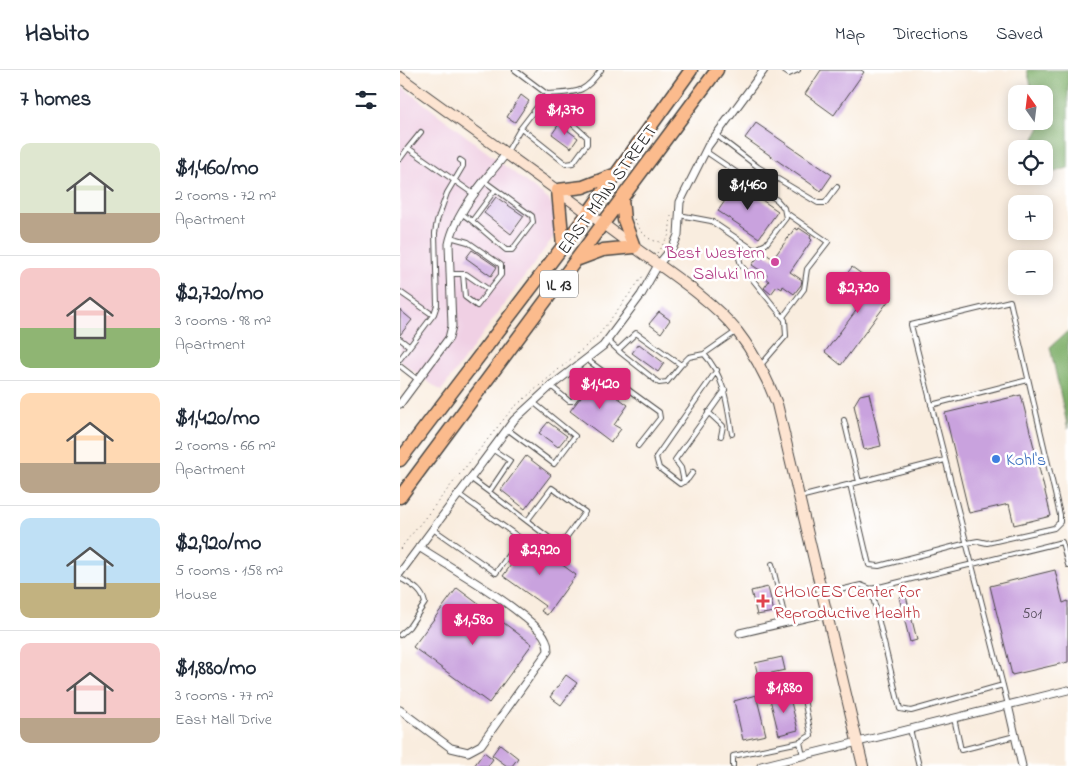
<!DOCTYPE html>
<meta charset="utf-8">
<style>
body{margin:0;font-family:"Indie Flower",sans-serif;background:#f6f6f7;color:#1f2937;height:100vh;display:flex;flex-direction:column;font-size:19px;white-space:nowrap}
*{box-sizing:border-box;margin:0}
p{font-size:16px;color:#747a83}
.icon{flex:none;width:28px;height:28px;fill:none;stroke:currentColor;stroke-width:2;stroke-linecap:round;stroke-linejoin:round}
.map{position:relative;flex:1;overflow:hidden}
.details{display:flex;flex-direction:column;background:#fff;width:400px}
.details>*{flex:none}
.needle{width:32px;rotate:346deg}
.tools{position:absolute;left:608px;top:15px;display:grid;gap:10px}
.tools a{display:grid;place-items:center;width:45px;height:45px;border-radius:10px;background:#fff;box-shadow:0 2px 12px #0003;font-size:25px}
.price{position:absolute;translate:-50% -42px;padding:0 11px;border-radius:5px;background:#db2777;color:#fff;font-size:16px;line-height:32px;filter:drop-shadow(0 1px 2px #0008)}
.price::after{content:'';position:absolute;left:50%;top:30px;width:15px;height:11px;margin-left:-8px;background:inherit;clip-path:polygon(0 0,100% 0,50% 100%)}
.price.selected{background:#222;color:#fff}
ul{padding:0;list-style:none}
li{display:flex;align-items:center;gap:15px;height:125px;padding:0 20px}
li+li{border-top:1px solid #e0e1e3}
li span{display:grid;place-items:center;flex:none;width:140px;height:100px;border-radius:10px;color:#555}
li>.icon{margin-inline-start:auto}
span .icon{width:60px;height:60px;fill:#fffc;stroke-width:1}
li b{font-size:21px}
h2{display:flex;justify-content:space-between;align-items:center;height:60px;padding:0 20px;font-size:21px}
header{display:flex;align-items:center;gap:30px;box-sizing:border-box;height:70px;padding:0 25px;background:#fff;border-bottom:1px solid #e0e1e3}
header strong{font-size:24px}
nav{display:flex;gap:28px;margin-inline-start:auto;font-size:18px}
main{display:flex;flex:1;min-height:0}
.map>svg:first-child{display:block}
.built{fill:#f0d0e4}
.forest{fill:#7eaf69;stroke:#546d4a}
.building{fill:#c9a2de}
.lines{fill:none;stroke-linecap:round;stroke-linejoin:round}
.lane-casing{stroke:#4a4846;stroke-width:6}
.street-casing{stroke:#4a4846;stroke-width:9}
.secondary-casing{stroke:#4a4846;stroke-width:12}
.highway-casing{stroke:#4a4846;stroke-width:15}
.path{stroke:#4a4846;stroke-width:1;stroke-dasharray:1 4;stroke-linecap:butt}
.lane{stroke:#fff;stroke-width:4}
.street{stroke:#fff;stroke-width:7}
.secondary{stroke:#fde4d1;stroke-width:10}
.highway{stroke:#fbbb8d;stroke-width:12}
.hotel-dot{fill:#d1479c;stroke:#fff;stroke-width:2}
.shop-dot{fill:#3f7fe0;stroke:#fff;stroke-width:2}
.health-dot{fill:#e0444e;stroke:#fff;stroke-width:2}
.labels{text-anchor:middle;stroke-width:5;stroke-linejoin:round;paint-order:stroke}
.number-label{font-size:15px;fill:#524958}
.shield{fill:#fff;stroke:#6b6b6b;stroke-width:1}
.shield-label{font-size:16px;font-weight:bold;fill:#2b2b2b}
.street-label{font-size:18px;fill:#2b2b2b;stroke:#fff}
.hotel-label{font-size:18px;fill:#b23c85;stroke:#fff;text-anchor:end}
.shop-label{font-size:18px;fill:#366cbe;stroke:#fff;text-anchor:start}
.health-label{font-size:18px;fill:#be3a42;stroke:#fff;text-anchor:start}
</style>
<header>
<strong>Habito</strong>
<nav><a>Map</a><a>Directions</a><a>Saved</a></nav>
</header>
<main>
<section class="details">
<h2>7 homes<svg class="icon" aria-label="filters" viewBox="0 0 24 24"><path d="M4 7h16M4 17h16"/><circle cx="9" cy="7" r="2"/><circle cx="15" cy="17" r="2"/></svg></h2>
<ul>
<li><span style="background:linear-gradient(#dfe7d0 70%,#b9a48a 0)"><svg class="icon" aria-label="home" viewBox="0 0 24 24"><path d="M3 11l9-7 9 7M6 9v11h12V9"/></svg></span><div><b>$1,460/mo</b><p>2 rooms · 72 m²</p><p>Apartment</p></div></li>
<li><span style="background:linear-gradient(#f6c9c9 60%,#8fb573 0)"><svg class="icon" aria-label="home" viewBox="0 0 24 24"><path d="M3 11l9-7 9 7M6 9v11h12V9"/></svg></span><div><b>$2,720/mo</b><p>3 rooms · 98 m²</p><p>Apartment</p></div></li>
<li><span style="background:linear-gradient(#ffd9b3 70%,#b9a48a 0)"><svg class="icon" aria-label="home" viewBox="0 0 24 24"><path d="M3 11l9-7 9 7M6 9v11h12V9"/></svg></span><div><b>$1,420/mo</b><p>2 rooms · 66 m²</p><p>Apartment</p></div></li>
<li><span style="background:linear-gradient(#bfe0f5 65%,#c2b280 0)"><svg class="icon" aria-label="home" viewBox="0 0 24 24"><path d="M3 11l9-7 9 7M6 9v11h12V9"/></svg></span><div><b>$2,920/mo</b><p>5 rooms · 158 m²</p><p>House</p></div></li>
<li><span style="background:linear-gradient(#f6c9c9 75%,#b9a48a 0)"><svg class="icon" aria-label="home" viewBox="0 0 24 24"><path d="M3 11l9-7 9 7M6 9v11h12V9"/></svg></span><div><b>$1,880/mo</b><p>3 rooms · 77 m²</p><p>East Mall Drive</p></div></li>
</ul>
</section>
<div class="map">
<svg width="668" height="696" viewBox="0 0 668 696">
<rect width="100%" height="100%" fill="#fff"/>
<filter id="ink" filterUnits="userSpaceOnUse"><feTurbulence type="fractalNoise" baseFrequency=".02" numOctaves="2"/><feDisplacementMap in="SourceGraphic" scale="10" xChannelSelector="R" yChannelSelector="G"/><feConvolveMatrix kernelMatrix="1 2 1 2 8 2 1 2 1" color-interpolation-filters="sRGB"/></filter>
<filter id="wash" filterUnits="userSpaceOnUse"><feTurbulence type="fractalNoise" baseFrequency=".0096" numOctaves="4" result="noise"/><feDisplacementMap in="SourceGraphic" scale="20" xChannelSelector="R" yChannelSelector="G"/><feGaussianBlur stdDeviation="1.12" result="paint"/><feColorMatrix in="noise" values="0 0 0 0 0 0 0 0 0 0 0 0 0 0 0 0 0 1.4 0 .05"/><feComposite in="paint" operator="in"/></filter>
<g filter="url(#wash)">
<rect width="100%" height="100%" fill="#f9eddf"/>
<path class="built" d="M0,15L149,130L156,142L158,158L155,165L41,321L0,291Z"/>
<path class="forest" d="M627,0H668V98L644,105V79H629L640,57L639,51H644V24H633Z
M668,261V359L650,277Z"/>
<g id="blocks">
<path class="building" d="M421,0H461L464,2L434,45L405,24Z
M121,25L129,31L115,52L107,47Z
M356,53L432,105L421,121L345,68Z
M159,54L178,68L171,78L152,64Z
M337,113L378,141L359,168L318,141Z
M96,127L124,146L111,164L84,143Z
M395,158L398,160L399,158L411,166L410,168L412,170L390,202L402,210L401,215L394,224L383,216L382,219L377,216L371,224L364,218L369,211L365,208L367,205L352,195L362,181L373,189Z
M72,180L97,197L91,206L66,188Z
M452,197L492,226L441,295L425,282L464,230L440,213Z
M0,240L12,250L0,265Z
M259,242L270,250L261,263L249,254Z
M239,274L264,293L258,302L232,283Z
M194,310L228,335L214,355L221,359L211,372L170,341Z
M469,323L481,376L464,380L454,335L460,325Z
M621,325L651,446L614,455L609,434L569,443L545,343Z
M148,352L167,366L158,377L139,363Z
M126,386L151,405L125,439L101,420Z
M129,470L176,505L147,545L141,541L145,536L103,506Z
M655,500L663,533L668,531V592L612,605L590,516Z
M368,517L374,542L357,545L351,521Z
M57,518L132,574L89,633L13,577Z
M506,526L517,570L510,572L499,527Z
M382,587L385,600L358,606L355,593Z
M166,605L177,613L161,635L150,627Z
M389,624L398,660L379,665L370,629Z
M356,625L366,665L343,670L334,631Z
M100,674L118,688L112,696H107L92,685Z
M84,682L93,689L88,696H74Z"/>
</g>
</g>
<g filter="url(#ink)">
<use href="#blocks" fill-opacity="0" stroke="#4a4846" stroke-width="1"/>
<g class="lines">
<g class="lane-casing">
<path id="lane" d="M115,0L147,24C177,22 183,25 201,0
M383,0L389,4L398,0
M121,58L166,94L173,93L187,74V67L168,50L140,34
M316,65L358,97L418,133H425L437,117
M8,78L21,62
M107,82L120,59L147,24
M0,89L8,78L75,125
M61,143L72,151L95,120
M279,145L311,151L354,180L366,174L386,148L384,138L377,130L305,81
M72,151L106,180H112L133,152L132,146L84,111
M50,167L68,172L101,195V205L89,220
M348,176L339,188L341,195L385,250L386,266L361,295
M50,204H66L89,220L77,236L65,227L63,204
M0,222L33,245
M383,247L404,219L407,199L428,172L385,142
M0,269L9,276
M207,270L221,283L259,313L267,312L281,295L236,263L218,280
M304,284C325,307 327,334 332,364
M0,289L34,244L37,235L35,163L37,151L47,123L63,96V92L60,90
M186,289L259,342L260,348L238,376
M281,295L289,287L304,284L337,261
M0,296L18,310
M151,316L169,331H173L198,298
M531,335L628,310
M308,342L323,356L321,366
M444,350L459,412
M107,359L154,394L175,366L133,332
M293,402L288,409L280,414L259,398L256,387L317,300
M70,408L89,422L110,391L92,379
M284,412L281,398L275,390L325,320
M450,414L469,495L479,496L567,473L578,471L587,473L654,458L660,452V445L610,231L511,255C531,335 551,415 572,495L608,635
M89,422C113,440 136,458 160,476L185,442L152,418L127,451
M400,427L545,390
M33,459L96,503L120,468L58,424
M372,494L386,552
M0,508C11,515 22,519 25,533L9,557L0,565
M423,524L461,515L471,519
M603,615L511,641L500,639L471,519L662,472L668,495
M403,624L411,665L400,672L403,686
M554,648L561,680L615,666
M510,659L519,696
M333,696V686L400,672"/>
</g>
<g class="street-casing">
<path id="street" d="M0,334L49,268L52,256L49,174C55,143 86,108 106,84
M0,503L114,350L151,316L203,276L241,225L258,195L273,177L278,165L280,132L308,76L364,0
M340,563L426,543
M608,635L622,696
M0,640L51,678L68,682L81,675L148,581C148,573 146,567 140,561C109,530 56,501 19,477
M361,696L668,620"/>
</g>
<g class="secondary-casing">
<path id="secondary" d="M0,7C78,64 157,119 234,177C267,201 311,229 337,261C354,283 367,308 377,334L463,696"/>
</g>
<g class="highway-casing">
<path id="highway" d="M163,176L158,120L183,117L214,105
M179,189L203,180L234,177L224,150L222,129
M0,390L189,142L291,0
M0,427L317,0"/>
</g>
<path class="path" d="M234,149C241,162 247,172 263,172
M257,183L269,165L271,146
M0,479L112,339L198,266L243,206"/>
<use href="#lane" class="lane"/>
<use href="#street" class="street"/>
<use href="#secondary" class="secondary"/>
<use href="#highway" class="highway"/>
</g>
</g>
<circle class="hotel-dot" cx="375" cy="192" r="5"/>
<circle class="shop-dot" cx="596" cy="389" r="5"/>
<path class="health-dot" d="M360.5 523.5h5v5h5v5h-5v5h-5v-5h-5v-5h5z"/>
<g class="labels">
<g class="number-label">
<text x="632" y="548">501</text>
</g>
<rect class="shield" x="140" y="200.5" width="38" height="27" rx="4"/>
<g class="shield-label">
<text x="159" y="220">IL 13</text>
</g>
<g class="street-label">
<text transform="translate(207 119) rotate(-54)" y="6">EAST MAIN STREET</text>
</g>
<g class="hotel-label">
<text x="365" y="188">Best Western<tspan x="365" dy="21">Saluki Inn</tspan></text>
</g>
<g class="shop-label">
<text x="606" y="395">Kohl's</text>
</g>
<g class="health-label">
<text x="374" y="527">CHOICES Center for<tspan x="374" dy="21">Reproductive Health</tspan></text>
</g>
</g>
</svg>
<div class="tools">
<a><svg class="needle" viewBox="-14 -14 28 28"><path d="M0-13l5 13h-10z" fill="#e53935"/><path d="M0 13l5-13h-10z" fill="#747a83"/></svg></a>
<a><svg class="icon" aria-label="locate" viewBox="0 0 24 24"><circle cx="12" cy="12" r="6"/><path d="M12 2v4M12 18v4M2 12h4M18 12h4"/></svg></a>
<a>+</a>
<a>−</a>
</div>
<b class="price" style="left:165px;top:66px">$1,370</b>
<b class="price selected" style="left:348px;top:141px">$1,460</b>
<b class="price" style="left:458px;top:244px">$2,720</b>
<b class="price" style="left:200px;top:340px">$1,420</b>
<b class="price" style="left:140px;top:506px">$2,920</b>
<b class="price" style="left:73px;top:576px">$1,580</b>
<b class="price" style="left:384px;top:644px">$1,880</b>
</div>
</main>
